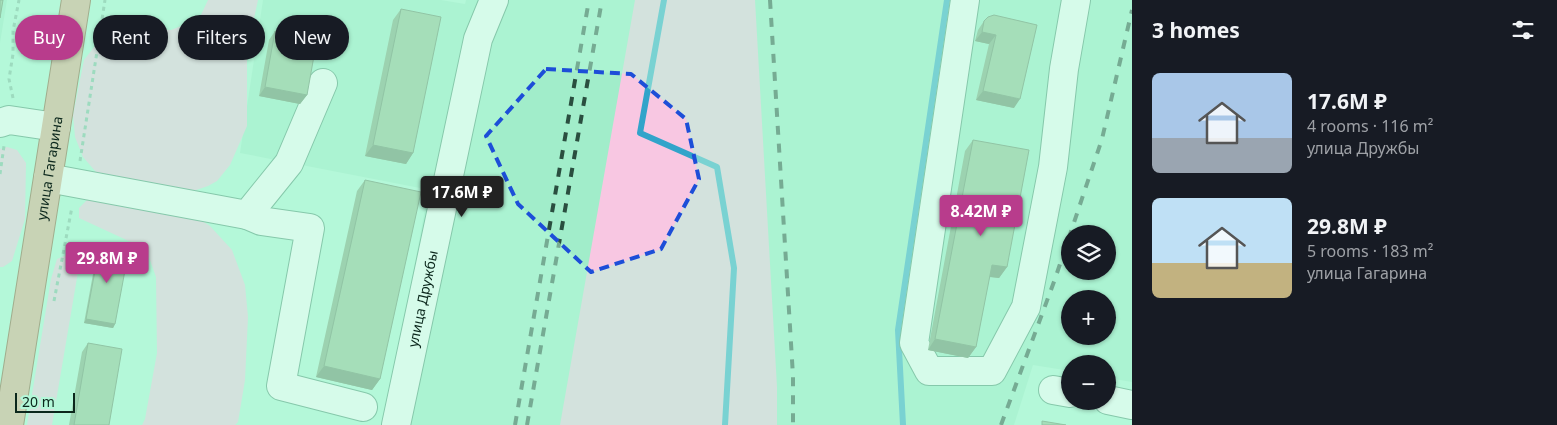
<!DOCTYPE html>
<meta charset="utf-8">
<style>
body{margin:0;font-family:"Noto Sans",sans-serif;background:#20242c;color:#f1f3f6;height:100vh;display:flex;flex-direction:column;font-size:19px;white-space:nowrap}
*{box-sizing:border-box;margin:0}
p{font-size:16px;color:#9ea1a6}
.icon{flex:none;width:28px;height:28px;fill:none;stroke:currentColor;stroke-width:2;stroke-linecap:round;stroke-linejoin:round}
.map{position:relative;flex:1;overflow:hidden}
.side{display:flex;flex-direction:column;background:#171b24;width:425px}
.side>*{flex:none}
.banner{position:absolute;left:15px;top:15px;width:475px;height:45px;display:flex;gap:10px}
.buttons{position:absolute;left:1061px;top:225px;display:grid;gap:10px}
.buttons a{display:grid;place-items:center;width:55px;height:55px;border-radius:50%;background:#171b24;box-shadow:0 1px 4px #0004;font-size:25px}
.scale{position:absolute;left:15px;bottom:12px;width:60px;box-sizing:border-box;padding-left:5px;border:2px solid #0b271c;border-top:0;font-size:14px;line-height:18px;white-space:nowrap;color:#0b271c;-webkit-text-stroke:4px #b4f8d9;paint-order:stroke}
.price{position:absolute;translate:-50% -42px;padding:0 11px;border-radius:5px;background:#b83c8c;color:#fff;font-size:16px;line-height:32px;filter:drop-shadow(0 1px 2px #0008)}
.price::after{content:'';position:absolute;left:50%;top:30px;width:15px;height:11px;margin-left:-8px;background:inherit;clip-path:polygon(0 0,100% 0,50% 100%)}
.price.current{background:#222;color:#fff}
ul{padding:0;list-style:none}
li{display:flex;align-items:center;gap:15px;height:125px;padding:0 20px}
li span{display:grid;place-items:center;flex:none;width:140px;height:100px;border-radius:8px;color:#555}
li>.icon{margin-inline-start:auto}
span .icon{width:60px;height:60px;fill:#fffc;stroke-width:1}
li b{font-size:21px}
h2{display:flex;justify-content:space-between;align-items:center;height:60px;padding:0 20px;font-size:21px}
.pill{padding:0 18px;border-radius:22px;background:#171b24;box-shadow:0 1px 4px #0004;font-size:18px;line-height:45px}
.pill.current{background:#b83c8c;color:#fff}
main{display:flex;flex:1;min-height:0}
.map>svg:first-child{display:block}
.built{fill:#a1edca;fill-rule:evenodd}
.green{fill:#f8c7e2}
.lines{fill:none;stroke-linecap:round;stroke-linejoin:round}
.stream{stroke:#31a4ca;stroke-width:6}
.minor-casing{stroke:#4d8f73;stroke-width:30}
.major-casing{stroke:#895331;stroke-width:30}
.path{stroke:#81b89f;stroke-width:3;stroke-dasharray:4 4;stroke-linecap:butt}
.minor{stroke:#fff;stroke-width:28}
.major{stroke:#e1a68b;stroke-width:28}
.rail{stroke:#2a4e3f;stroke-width:4;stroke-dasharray:9 9;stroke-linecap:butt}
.wall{fill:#7ea47e}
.shaded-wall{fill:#668666}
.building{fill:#92bf92;stroke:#668666}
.marked{fill:none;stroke:#1d4ed8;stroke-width:4;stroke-dasharray:10 6;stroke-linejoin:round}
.labels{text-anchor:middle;stroke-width:4;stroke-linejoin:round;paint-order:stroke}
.street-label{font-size:14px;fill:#0b271c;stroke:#b4f8d9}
</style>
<main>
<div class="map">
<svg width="1132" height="425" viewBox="0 0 1132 425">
<rect width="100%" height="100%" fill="#b4f8d9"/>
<path class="built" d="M0,0H7L0,43Z
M263,0H441L465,4L466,0H1132V382L1108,378V364H1070V371L1033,365L1014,425H385L427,198L420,188L240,153ZM1070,234H1108V271H1070ZM1070,299H1108V336H1070Z"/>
<path class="green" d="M208,0H258L247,51V126L230,165L217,181L208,186L187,193L114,185L96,172L83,157L75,137L73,115L84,60L105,33L128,29L171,30L199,19Z
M635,0H755L777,387V425H560Z
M7,147L17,150L26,163L25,219L12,261L3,267H0V149Z
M107,196L182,208L210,226L232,250L245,285L248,317L245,380L238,422L235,425H142L145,419L157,353L156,277L146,249L79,218V208L87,200Z
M67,255L77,256L79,266L52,425H27L51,279L57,259Z"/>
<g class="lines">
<path class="stream" d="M664,0L640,133L717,167L734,268L725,425
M903,425L898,330L947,0"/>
<g class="minor-casing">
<g id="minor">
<path d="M965,0L914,343L929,371H992L1026,307L1053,167L1064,69L1076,0"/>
<path d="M0,123L9,120L56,127"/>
<path d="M48,178L247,215L289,163L323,83"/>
<path d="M247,215L261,221L310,228L281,386L363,407"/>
<path d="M1053,390L1070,393"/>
<path d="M1108,400L1132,405"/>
<path id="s1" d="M396,425L478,39L494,0"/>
</g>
</g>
<g class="major-casing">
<g id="major">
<path id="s2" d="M9,425L76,0"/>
</g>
</g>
<path class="path" d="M13,98L9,79L13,54V31L19,0
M80,161L105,0
M0,174L4,146
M54,301L72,207"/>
<use href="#minor" class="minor"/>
<use href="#major" class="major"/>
<path class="rail" d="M770,0L793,376V425
M515,425L589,0
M527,425L602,0
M1001,425L1055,279L1102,139L1132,10"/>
</g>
<path class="wall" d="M401,9L413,153L406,164L365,156L393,20Z
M994,15L1014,108L976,100L989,44L975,41L978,30L984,21Z
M275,31L307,95L300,104L259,96L269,40Z
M973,140L1007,267L999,278L989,277L976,347L968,358L928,350L965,151Z
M365,180L380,379L372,390L316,377L357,191Z
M100,244L115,324L113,328L84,323L98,247Z
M88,343L109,425H69L82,352Z"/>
<path class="shaded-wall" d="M982,32L996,35L989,44L975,41Z
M265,87L307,95L300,104L259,96Z
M983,91L1020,99L1014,108L976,100Z
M373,145L413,153L406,164L365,156Z
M992,265L1007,267L999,278L984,276Z
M86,319L115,324L113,328L84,323Z
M935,339L976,347L968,358L928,350Z
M324,366L380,379L372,390L316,377Z"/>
<path class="building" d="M0,0H3L0,18Z
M401,9L441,17L413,153L373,145Z
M994,15L1037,25L1020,99L983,91L996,35L982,32L984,21L988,17Z
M275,31L317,39L307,95L265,87Z
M973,140L1029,150L1007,267L992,265L976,347L935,339Z
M365,180L421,192L380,379L324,366Z
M100,244L129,249L115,324L86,319Z
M88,343L122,349L109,425H74Z
M1042,421L1066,425H1042Z"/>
<path d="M0 0H1132V425H0ZM546,69L631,74L686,119L699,179L661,249L591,272L518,204L486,136Z" fill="#b4f8d9" fill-opacity=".55" fill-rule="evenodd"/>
<path class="marked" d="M546,69L631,74L686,119L699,179L661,249L591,272L518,204L486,136Z"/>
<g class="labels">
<g class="street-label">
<text dy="5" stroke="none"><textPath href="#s2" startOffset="260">улица Гагарина</textPath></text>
<text dy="5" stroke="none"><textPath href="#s1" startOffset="129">улица Дружбы</textPath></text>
</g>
</g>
</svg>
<div class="buttons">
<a><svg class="icon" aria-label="layers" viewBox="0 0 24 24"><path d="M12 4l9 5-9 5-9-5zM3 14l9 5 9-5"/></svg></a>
<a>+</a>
<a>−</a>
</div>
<div class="scale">20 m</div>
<b class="price current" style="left:462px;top:218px">17.6M ₽</b>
<b class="price" style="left:981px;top:237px">8.42M ₽</b>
<b class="price" style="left:107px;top:284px">29.8M ₽</b>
<div class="banner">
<a class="pill current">Buy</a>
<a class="pill">Rent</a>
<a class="pill">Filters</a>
<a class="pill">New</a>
</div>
</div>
<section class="side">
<h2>3 homes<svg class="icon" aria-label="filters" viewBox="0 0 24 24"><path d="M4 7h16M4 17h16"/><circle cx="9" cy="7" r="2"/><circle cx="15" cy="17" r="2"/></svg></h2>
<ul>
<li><span style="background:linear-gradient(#a9c7e8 65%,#9aa5b1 0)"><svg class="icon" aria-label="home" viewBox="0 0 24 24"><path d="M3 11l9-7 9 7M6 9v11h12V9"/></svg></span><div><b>17.6M ₽</b><p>4 rooms · 116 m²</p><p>улица Дружбы</p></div></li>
<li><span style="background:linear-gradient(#bfe0f5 65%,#c2b280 0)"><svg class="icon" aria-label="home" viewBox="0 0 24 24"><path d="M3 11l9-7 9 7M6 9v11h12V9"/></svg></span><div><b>29.8M ₽</b><p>5 rooms · 183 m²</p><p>улица Гагарина</p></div></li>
</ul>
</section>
</main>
